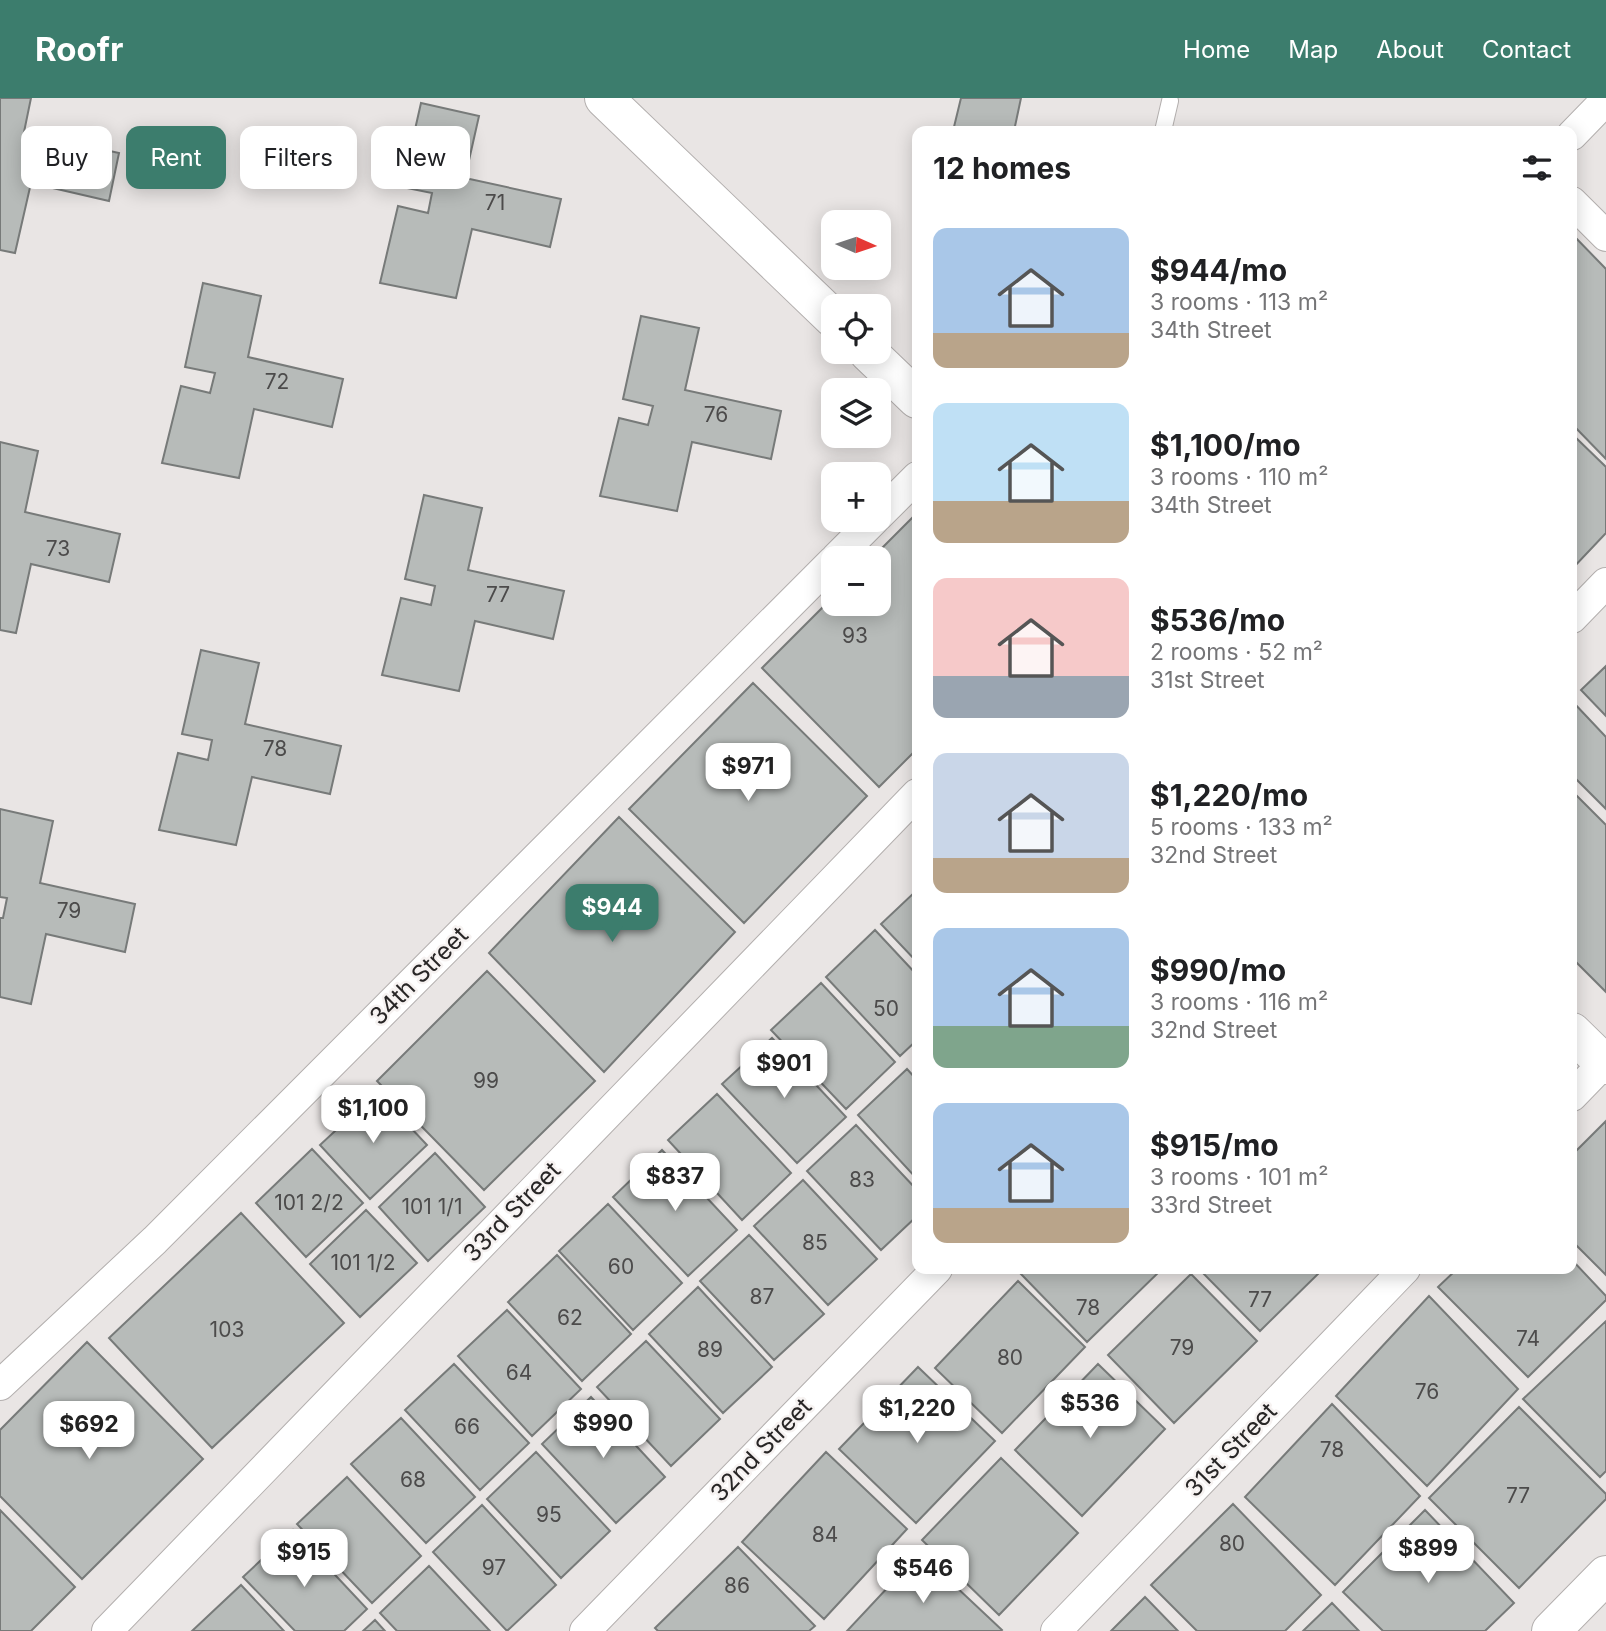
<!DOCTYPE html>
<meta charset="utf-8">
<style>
body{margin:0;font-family:Inter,sans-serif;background:#f6f6f6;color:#202124;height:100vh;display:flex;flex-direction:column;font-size:26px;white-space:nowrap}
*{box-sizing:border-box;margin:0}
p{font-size:23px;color:#757577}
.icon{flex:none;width:38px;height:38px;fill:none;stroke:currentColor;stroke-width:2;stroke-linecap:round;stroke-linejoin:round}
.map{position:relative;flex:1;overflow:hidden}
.side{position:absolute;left:912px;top:28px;width:665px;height:1148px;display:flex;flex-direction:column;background:#fff;border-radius:14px;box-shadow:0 4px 18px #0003}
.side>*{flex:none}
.guide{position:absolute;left:21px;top:28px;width:665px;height:63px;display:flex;gap:14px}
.needle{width:46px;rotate:93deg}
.tools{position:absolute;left:821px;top:112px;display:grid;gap:14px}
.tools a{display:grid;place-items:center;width:70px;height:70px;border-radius:14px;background:#fff;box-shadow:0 4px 18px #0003;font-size:35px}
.price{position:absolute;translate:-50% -60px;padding:0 16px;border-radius:14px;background:#fff;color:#222;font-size:23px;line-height:46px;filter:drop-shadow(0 2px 4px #0008)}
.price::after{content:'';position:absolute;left:50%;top:42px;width:21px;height:16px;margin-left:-10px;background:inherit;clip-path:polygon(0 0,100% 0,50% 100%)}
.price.selected{background:#3c7d6d;color:#fff}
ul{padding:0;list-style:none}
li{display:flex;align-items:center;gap:21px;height:175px;padding:0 21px}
li span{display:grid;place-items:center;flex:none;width:196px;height:140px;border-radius:14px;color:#555}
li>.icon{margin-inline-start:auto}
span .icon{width:84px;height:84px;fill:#fffc;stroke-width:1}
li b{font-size:30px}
h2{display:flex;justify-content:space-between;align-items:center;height:84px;padding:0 21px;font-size:30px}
.pill{padding:0 24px;border-radius:14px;background:#fff;box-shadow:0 4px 18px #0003;font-size:24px;line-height:63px}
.pill.selected{background:#3c7d6d;color:#fff}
header{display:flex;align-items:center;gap:42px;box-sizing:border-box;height:98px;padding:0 35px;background:#3c7d6d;color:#fff}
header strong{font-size:33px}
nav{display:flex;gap:38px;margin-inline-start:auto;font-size:24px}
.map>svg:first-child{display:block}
.building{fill:#b7bbb9;stroke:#777a79;stroke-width:2}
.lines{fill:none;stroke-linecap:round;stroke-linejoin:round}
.service-casing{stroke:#b3afae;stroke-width:18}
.minor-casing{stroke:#b3afae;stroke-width:32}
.tertiary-casing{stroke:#b3afae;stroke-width:40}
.secondary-casing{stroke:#b3afae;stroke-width:40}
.service{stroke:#fff;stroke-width:16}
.minor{stroke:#fff;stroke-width:30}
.tertiary{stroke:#fff;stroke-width:38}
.secondary{stroke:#fff;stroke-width:38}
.labels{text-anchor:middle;stroke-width:5;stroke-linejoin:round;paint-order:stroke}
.number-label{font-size:21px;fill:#4c4b4b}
.street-label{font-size:24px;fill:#282626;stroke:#f6f2f1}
</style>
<header>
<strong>Roofr</strong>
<nav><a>Home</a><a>Map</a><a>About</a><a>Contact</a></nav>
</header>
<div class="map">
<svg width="1606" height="1533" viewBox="0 0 1606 1533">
<rect width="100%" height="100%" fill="#e9e5e4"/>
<path class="building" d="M0,0H31L24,34L119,55L109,103L31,85L15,155L0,152Z
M961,0H1021L1014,33H953Z
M421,5L479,18L465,80L561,101L550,149L472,131L456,200L380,185L398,108L428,115L432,95L402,89Z
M1572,136L1606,171V361L1572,326Z
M203,185L261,198L248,259L343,281L332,329L254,311L239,380L162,365L181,288L210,295L215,275L185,269Z
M641,218L699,230L685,292L781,313L771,361L692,344L677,413L600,398L619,320L648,327L653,308L623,301Z
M1572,336L1606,369V435L1572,471Z
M0,344L38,353L25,414L120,436L109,484L31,466L16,535L0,532Z
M424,397L482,410L468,472L564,493L553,541L475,523L459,593L382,577L401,500L431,507L435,488L405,481Z
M917,415V651L879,689L762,570L833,499V506H878V460H872Z
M201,552L259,565L245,626L341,648L330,696L252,679L236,747L159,732L178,655L208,662L212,642L182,636Z
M1606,568V618L1581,592Z
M753,585L867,698L744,825L629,711Z
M1572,603L1606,639V711L1572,677Z
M1572,693L1606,727V894L1572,860Z
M0,711L53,723L40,785L135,806L125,854L46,836L31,906L0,899V820H3L7,800L0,799Z
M619,719L735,834L604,974L489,855Z
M917,792V864L881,826Z
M875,832L917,877V942L900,958L826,879Z
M487,873L595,983L484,1092L377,983Z
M821,885L895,964L846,1011L771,932Z
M772,940L846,1019L797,1065L722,986Z
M907,971L917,982V1081L858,1017Z
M377,994L427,1047L370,1101L320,1047Z
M717,996L791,1075L742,1122L668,1042Z
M1606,1023V1177L1572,1143V1057Z
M856,1027L917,1092V1118L881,1152L807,1073Z
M312,1051L363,1105L306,1159L256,1105Z
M662,1052L737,1132L688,1178L613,1099Z
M435,1055L485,1109L428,1163L379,1109Z
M803,1082L877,1161L828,1207L754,1128Z
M608,1106L682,1185L633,1232L559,1153Z
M366,1112L417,1165L360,1219L310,1166Z
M241,1115L344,1225L212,1350L109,1240Z
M749,1137L824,1216L774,1262L700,1183Z
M557,1157L631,1236L582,1283L508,1204Z
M1572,1162L1606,1198V1202L1528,1279L1438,1189L1457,1171H1572Z
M1027,1171H1162L1087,1244L1021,1176Z
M1199,1171H1323L1260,1233Z
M1191,1176L1257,1243L1174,1325L1108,1257Z
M1018,1183L1085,1249L1002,1335L935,1270Z
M698,1189L772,1269L723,1315L649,1236Z
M1429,1198L1518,1291L1427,1388L1336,1298Z
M507,1212L581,1291L532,1338L458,1258Z
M1606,1223V1373L1600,1379L1523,1301Z
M646,1243L720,1321L671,1368L597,1289Z
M87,1244L203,1361L82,1481L0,1398V1332Z
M454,1266L529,1345L480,1392L405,1312Z
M1098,1266L1165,1331L1082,1418L1015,1352Z
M918,1269L995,1343L916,1425L839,1351Z
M591,1299L665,1379L616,1425L542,1346Z
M1332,1306L1420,1398L1335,1487L1245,1399Z
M1519,1309L1606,1396V1401L1519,1490L1429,1400Z
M401,1320L475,1399L426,1445L351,1366Z
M536,1354L610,1433L561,1480L487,1401Z
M826,1354L907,1431L824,1521L742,1444Z
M1001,1360L1078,1435L999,1517L922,1442Z
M347,1379L421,1458L372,1505L297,1426Z
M1233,1406L1321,1497L1285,1533H1197L1151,1487Z
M482,1407L556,1487L507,1533L433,1454Z
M0,1412L75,1489L31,1533H0Z
M1425,1412L1514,1505L1485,1533H1383L1343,1494Z
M293,1432L367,1511L344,1533H295L243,1479Z
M738,1449L815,1528L809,1533H658L655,1530Z
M920,1455L1002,1532L1001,1533H847Z
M429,1468L490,1533H397L380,1515Z
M241,1487L284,1533H192Z
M1145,1499L1178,1533H1111Z
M1332,1505L1359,1533H1303Z
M375,1522L385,1533H363Z"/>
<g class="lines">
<g class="service-casing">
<path id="service" d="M1163,33L1170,3"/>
</g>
<g class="minor-casing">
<path id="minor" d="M1572,37L1606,2
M1572,104L1606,138
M878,418L917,379
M836,460L874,422
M1572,520L1606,485
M1572,998L1606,963
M0,1287L155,1142L833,463
M107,1533L917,696
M585,1533L937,1171
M1056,1533L1405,1171"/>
</g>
<g class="tertiary-casing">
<path id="tertiary" d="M604,0L833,220
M868,254L917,301
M1572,934L1606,967"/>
</g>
<g class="secondary-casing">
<path id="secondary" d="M1551,1533L1606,1477"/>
</g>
<use href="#service" class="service"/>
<use href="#minor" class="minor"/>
<use href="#tertiary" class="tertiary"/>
<use href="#secondary" class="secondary"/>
</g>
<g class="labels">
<g class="number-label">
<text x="495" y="112">71</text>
<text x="277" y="291">72</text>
<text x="716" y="324">76</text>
<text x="58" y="458">73</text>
<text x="498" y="504">77</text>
<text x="855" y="545">93</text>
<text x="275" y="658">78</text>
<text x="69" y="820">79</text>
<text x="886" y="918">50</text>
<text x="486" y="990">99</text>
<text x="862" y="1089">83</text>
<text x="309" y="1112">101 2/2</text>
<text x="432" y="1116">101 1/1</text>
<text x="815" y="1152">85</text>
<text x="363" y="1172">101 1/2</text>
<text x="621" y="1176">60</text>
<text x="762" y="1206">87</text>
<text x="1260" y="1209">77</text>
<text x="1088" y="1217">78</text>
<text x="570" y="1227">62</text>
<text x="227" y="1239">103</text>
<text x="1528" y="1248">74</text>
<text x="1182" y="1257">79</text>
<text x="710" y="1259">89</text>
<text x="1010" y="1267">80</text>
<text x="519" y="1282">64</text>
<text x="1427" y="1301">76</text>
<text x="467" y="1336">66</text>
<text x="1332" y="1359">78</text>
<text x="413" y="1389">68</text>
<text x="1518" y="1405">77</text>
<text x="549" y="1424">95</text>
<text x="825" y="1444">84</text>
<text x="1232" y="1453">80</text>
<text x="494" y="1477">97</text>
<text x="737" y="1495">86</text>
</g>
<g class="street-label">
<text transform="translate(419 878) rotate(-45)" y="8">34th Street</text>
<text transform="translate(512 1114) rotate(-46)" y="8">33rd Street</text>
<text transform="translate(761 1352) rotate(-46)" y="8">32nd Street</text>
<text transform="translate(1231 1352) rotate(-46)" y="8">31st Street</text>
</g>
</g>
</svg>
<div class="tools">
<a><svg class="needle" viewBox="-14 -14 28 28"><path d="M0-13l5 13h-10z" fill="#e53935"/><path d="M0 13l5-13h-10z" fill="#757577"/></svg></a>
<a><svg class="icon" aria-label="locate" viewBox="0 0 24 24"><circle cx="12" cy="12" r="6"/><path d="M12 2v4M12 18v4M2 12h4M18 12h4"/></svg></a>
<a><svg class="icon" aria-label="layers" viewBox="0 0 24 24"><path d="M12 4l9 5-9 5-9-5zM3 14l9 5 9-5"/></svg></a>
<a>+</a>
<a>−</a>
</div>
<b class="price" style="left:748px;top:705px">$971</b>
<b class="price selected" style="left:612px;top:846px">$944</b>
<b class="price" style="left:784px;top:1002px">$901</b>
<b class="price" style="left:373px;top:1047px">$1,100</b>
<b class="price" style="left:675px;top:1115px">$837</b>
<b class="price" style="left:1090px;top:1342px">$536</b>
<b class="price" style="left:917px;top:1347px">$1,220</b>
<b class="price" style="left:603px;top:1362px">$990</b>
<b class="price" style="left:89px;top:1363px">$692</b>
<b class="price" style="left:1428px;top:1487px">$899</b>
<b class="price" style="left:304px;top:1491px">$915</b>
<b class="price" style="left:923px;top:1507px">$546</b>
<div class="guide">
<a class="pill">Buy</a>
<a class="pill selected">Rent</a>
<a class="pill">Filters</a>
<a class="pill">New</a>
</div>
<section class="side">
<h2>12 homes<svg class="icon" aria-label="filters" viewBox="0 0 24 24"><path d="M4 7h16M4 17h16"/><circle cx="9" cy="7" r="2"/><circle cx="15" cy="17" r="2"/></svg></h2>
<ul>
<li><span style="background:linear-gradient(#a9c7e8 75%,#b9a48a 0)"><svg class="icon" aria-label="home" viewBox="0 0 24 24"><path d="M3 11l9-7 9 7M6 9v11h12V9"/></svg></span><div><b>$944/mo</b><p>3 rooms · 113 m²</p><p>34th Street</p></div></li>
<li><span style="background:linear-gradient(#bfe0f5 70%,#b9a48a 0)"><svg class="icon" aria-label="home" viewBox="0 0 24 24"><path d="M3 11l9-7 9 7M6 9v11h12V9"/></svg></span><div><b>$1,100/mo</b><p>3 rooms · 110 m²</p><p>34th Street</p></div></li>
<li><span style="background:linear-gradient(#f6c9c9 70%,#9aa5b1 0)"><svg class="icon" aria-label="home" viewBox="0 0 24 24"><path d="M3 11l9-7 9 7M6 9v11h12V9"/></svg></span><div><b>$536/mo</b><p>2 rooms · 52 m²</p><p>31st Street</p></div></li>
<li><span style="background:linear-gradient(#c9d6e8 75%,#b9a48a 0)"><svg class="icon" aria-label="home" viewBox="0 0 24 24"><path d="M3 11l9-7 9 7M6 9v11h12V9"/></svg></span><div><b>$1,220/mo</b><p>5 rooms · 133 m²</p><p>32nd Street</p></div></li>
<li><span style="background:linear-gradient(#a9c7e8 70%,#7fa58c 0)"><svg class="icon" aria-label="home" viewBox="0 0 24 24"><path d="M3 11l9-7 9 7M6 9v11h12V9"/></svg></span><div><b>$990/mo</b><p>3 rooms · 116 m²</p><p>32nd Street</p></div></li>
<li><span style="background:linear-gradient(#a9c7e8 75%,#b9a48a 0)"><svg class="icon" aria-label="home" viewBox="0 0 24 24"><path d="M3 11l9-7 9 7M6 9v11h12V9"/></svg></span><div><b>$915/mo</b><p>3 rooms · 101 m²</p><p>33rd Street</p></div></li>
</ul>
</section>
</div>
